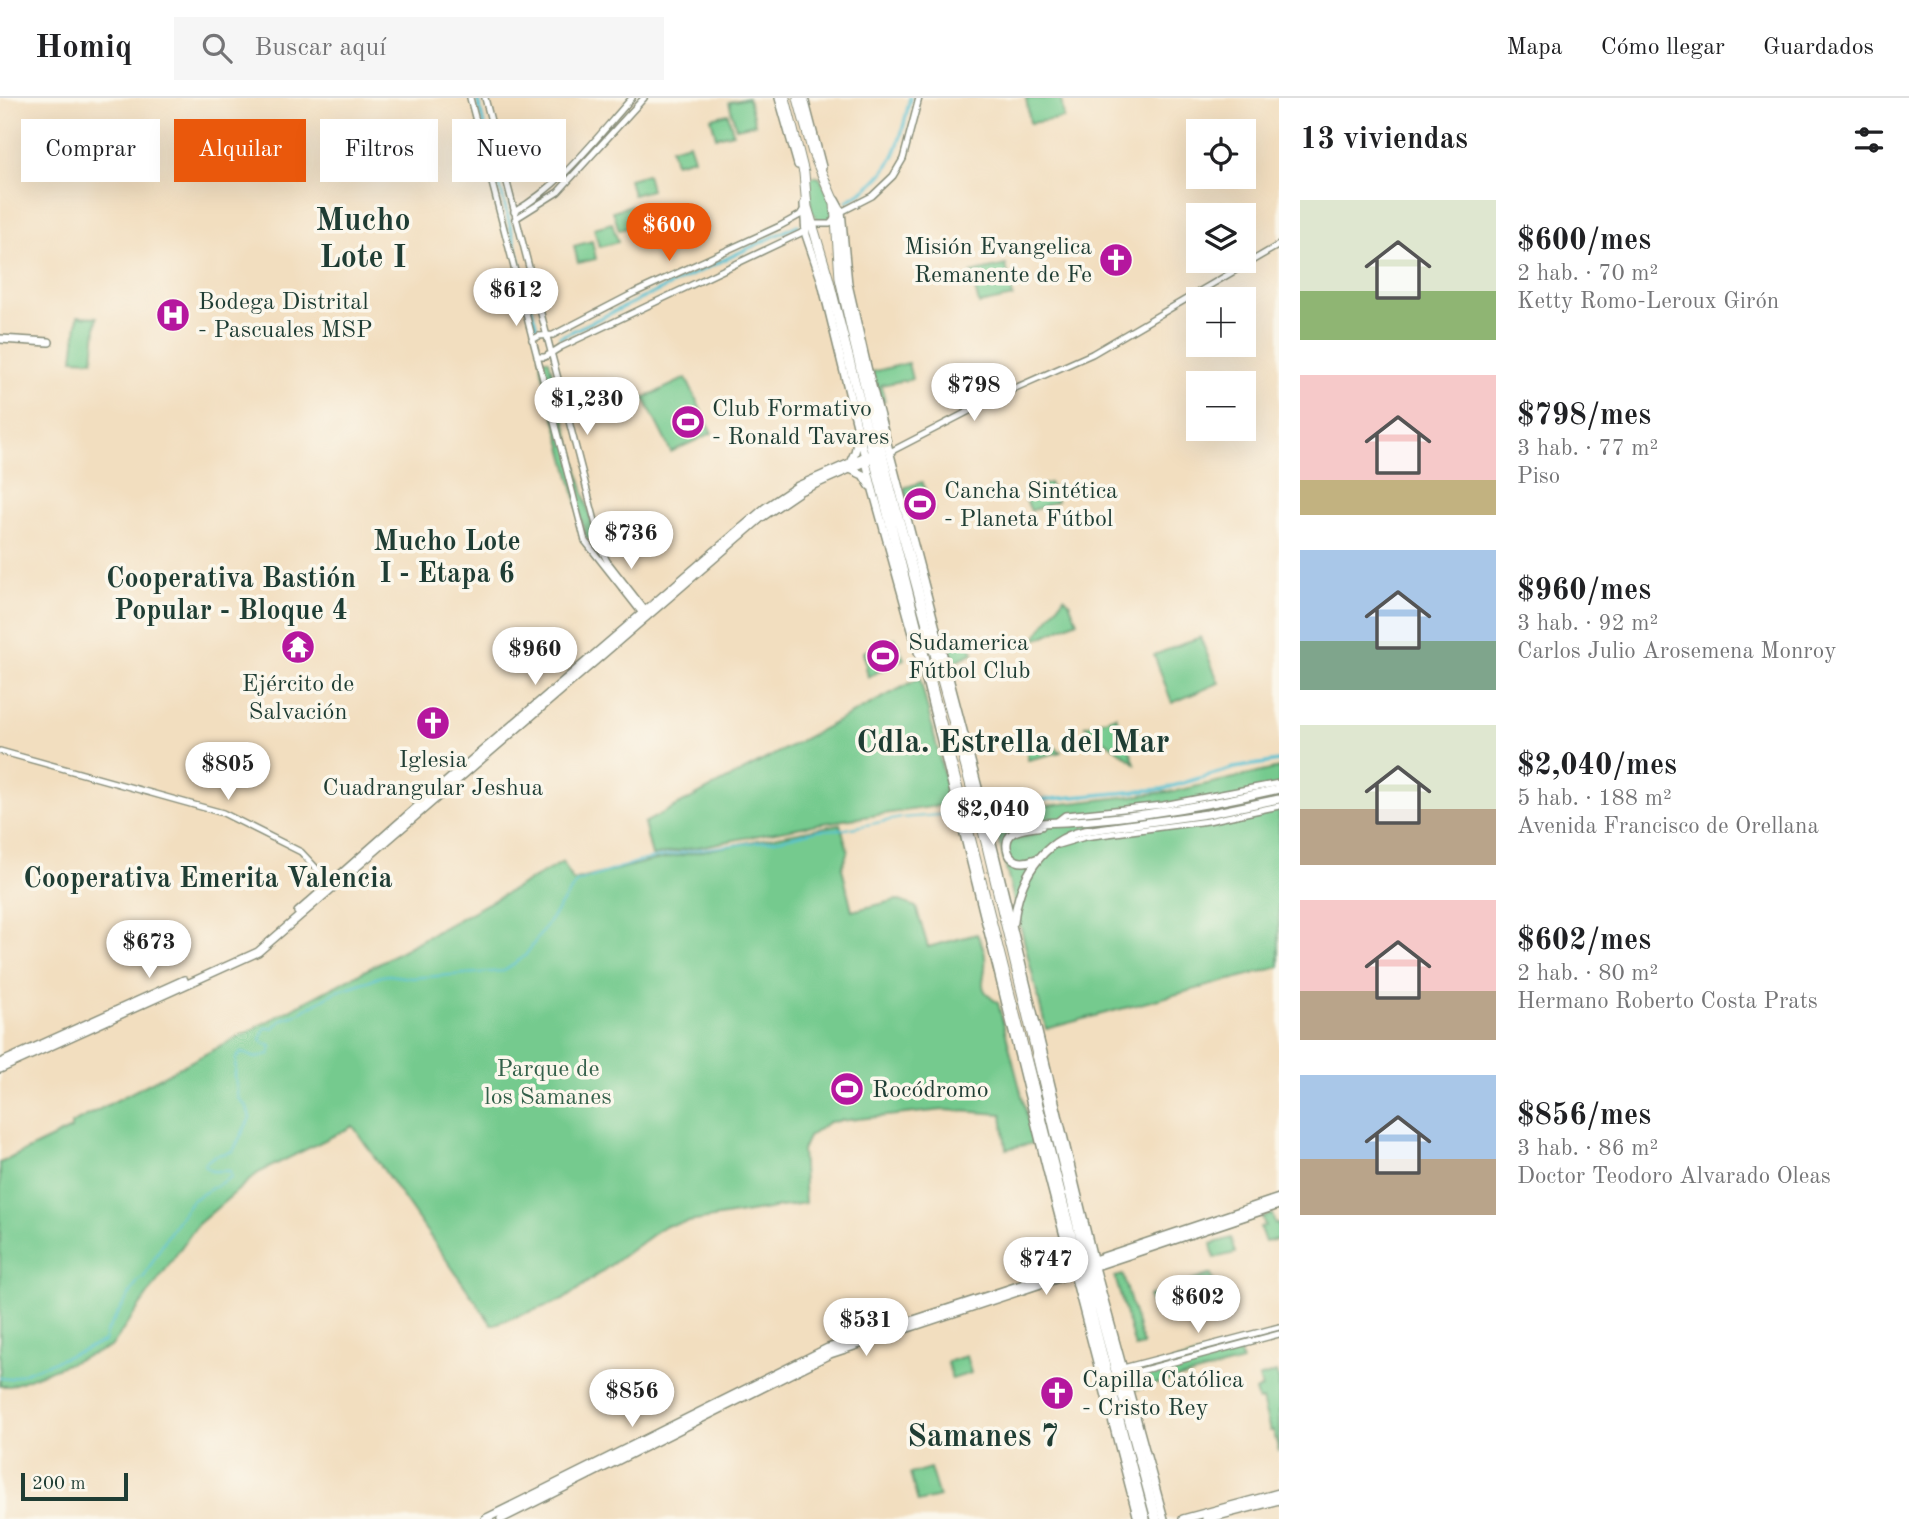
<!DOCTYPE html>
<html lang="es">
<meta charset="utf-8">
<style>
body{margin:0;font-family:"Old Standard TT",serif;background:#f6f6f6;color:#202124;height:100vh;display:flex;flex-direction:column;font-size:26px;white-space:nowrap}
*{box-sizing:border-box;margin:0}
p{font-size:23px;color:#757577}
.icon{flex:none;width:38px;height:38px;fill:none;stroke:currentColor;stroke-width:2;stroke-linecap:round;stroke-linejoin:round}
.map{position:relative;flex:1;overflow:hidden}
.panel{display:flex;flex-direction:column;background:#fff;width:630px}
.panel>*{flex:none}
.hud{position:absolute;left:21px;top:21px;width:665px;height:63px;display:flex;gap:14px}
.controls{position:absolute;left:1186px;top:21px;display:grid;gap:14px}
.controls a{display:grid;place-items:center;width:70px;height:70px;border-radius:0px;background:#fff;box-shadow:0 7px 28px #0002;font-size:35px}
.scale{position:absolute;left:21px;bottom:18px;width:107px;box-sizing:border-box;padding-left:7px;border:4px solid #1f3d34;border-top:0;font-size:19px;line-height:24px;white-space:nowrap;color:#1f3d34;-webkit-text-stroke:5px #fbf7ec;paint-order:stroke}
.price{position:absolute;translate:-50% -60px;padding:0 16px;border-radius:24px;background:#fff;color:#222;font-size:23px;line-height:46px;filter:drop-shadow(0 2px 4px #0008)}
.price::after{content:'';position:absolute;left:50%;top:42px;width:21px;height:16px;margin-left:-10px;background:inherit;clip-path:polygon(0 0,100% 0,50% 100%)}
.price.current{background:#ea580c;color:#fff}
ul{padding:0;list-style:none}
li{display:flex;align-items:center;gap:21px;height:175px;padding:0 21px}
li span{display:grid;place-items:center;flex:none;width:196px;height:140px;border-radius:0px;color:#555}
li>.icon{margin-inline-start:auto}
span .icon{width:84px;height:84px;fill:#fffc;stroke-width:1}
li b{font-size:30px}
h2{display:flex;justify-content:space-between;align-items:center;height:84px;padding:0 21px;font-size:30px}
.chip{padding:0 24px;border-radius:0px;background:#fff;box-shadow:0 7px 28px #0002;font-size:24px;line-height:63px}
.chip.current{background:#ea580c;color:#fff}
header{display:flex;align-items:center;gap:42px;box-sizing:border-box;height:98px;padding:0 35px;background:#fff;border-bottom:2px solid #e0e0e0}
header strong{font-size:33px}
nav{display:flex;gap:38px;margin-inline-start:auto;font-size:24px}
.search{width:490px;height:63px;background:#f6f6f6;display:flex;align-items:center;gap:18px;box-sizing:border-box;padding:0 24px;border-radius:0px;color:#757577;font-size:26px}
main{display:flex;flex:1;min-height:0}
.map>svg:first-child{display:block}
.green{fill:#74ca8e;stroke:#4a8461;stroke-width:2}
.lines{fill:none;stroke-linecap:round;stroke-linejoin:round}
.stream{stroke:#57c1d2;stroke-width:2}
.canal{stroke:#57c1d2;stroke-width:3.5}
.minor-casing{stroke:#888e7a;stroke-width:8}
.major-casing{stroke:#888e7a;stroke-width:10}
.highway-casing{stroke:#888e7a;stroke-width:11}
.minor{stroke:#fff;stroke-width:5}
.major{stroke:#fff;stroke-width:7}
.highway{stroke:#fff;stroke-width:9}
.labels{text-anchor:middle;stroke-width:7;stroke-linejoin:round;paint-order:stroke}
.poi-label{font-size:24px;fill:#1f3d34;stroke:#fbf7ec;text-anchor:start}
.park-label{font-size:24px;fill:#34604a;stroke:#fbf7ec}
.quarter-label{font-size:28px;font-weight:bold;fill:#1f3d34;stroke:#fbf7ec}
.district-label{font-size:32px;font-weight:bold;fill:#1f3d34;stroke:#fbf7ec}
</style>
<header>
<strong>Homiq</strong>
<div class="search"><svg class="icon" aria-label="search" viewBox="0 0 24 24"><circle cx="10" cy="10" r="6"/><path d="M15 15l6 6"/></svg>Buscar aquí</div>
<nav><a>Mapa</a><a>Cómo llegar</a><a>Guardados</a></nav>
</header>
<main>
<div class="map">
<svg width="1279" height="1421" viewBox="0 0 1279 1421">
<rect width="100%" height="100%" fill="#fbf7ec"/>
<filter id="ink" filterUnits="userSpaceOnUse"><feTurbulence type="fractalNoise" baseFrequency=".0143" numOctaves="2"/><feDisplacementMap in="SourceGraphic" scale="14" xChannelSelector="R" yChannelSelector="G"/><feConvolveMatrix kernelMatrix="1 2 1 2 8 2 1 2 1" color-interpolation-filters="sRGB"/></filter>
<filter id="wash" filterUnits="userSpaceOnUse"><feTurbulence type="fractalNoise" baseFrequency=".00686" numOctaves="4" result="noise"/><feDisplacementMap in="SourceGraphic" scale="28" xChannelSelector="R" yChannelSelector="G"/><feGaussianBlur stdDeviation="1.57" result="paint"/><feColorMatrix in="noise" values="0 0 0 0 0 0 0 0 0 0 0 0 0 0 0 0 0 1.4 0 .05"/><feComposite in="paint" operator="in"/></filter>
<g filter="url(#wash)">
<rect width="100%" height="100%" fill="#f2debf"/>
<path class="green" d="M748,0L755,26L736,30L729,4Z
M1026,0H1061L1064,20L1030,25Z
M728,16L733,35L716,39L711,20Z
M689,45L694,60L675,65L671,50Z
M647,76L651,92L633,97L629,81Z
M814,78L820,80L832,104V121L828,124H819L811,112L809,81Z
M632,107L637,127L619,132L613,113Z
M612,125L618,144L599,149L594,130Z
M592,143L596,161L578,165L574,148Z
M1006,167L1013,199L979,206L971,175Z
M78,218L97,219L93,262L73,261Z
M544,261L549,262L595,438L591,442L586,440L540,265Z
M908,265L912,281L881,287L885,303L880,305L872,274Z
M686,280L712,335L671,354L644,300Z
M922,384L934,412L912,421L904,390Z
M1049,385L1057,403L1031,413L1023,396Z
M1064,499L1069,504L1077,523L1038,541L1036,539Z
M967,539L973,555L949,566L945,549Z
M1200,539L1219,585L1172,605L1154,557Z
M895,540L904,561L868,579L863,554Z
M920,580L951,706L817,726L652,758L644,725Z
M1116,618L1135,665L1085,628Z
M1046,642L1061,654L1028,662L1026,646Z
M1279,670V869L1046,931L992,714L1176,693Z
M840,726L848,752L842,770L852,813L897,802L916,809L928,849L977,836C980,843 985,851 985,859C988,883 972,887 998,905L1034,1045L1006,1051L1002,1016L944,1012L829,1024L808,1039L802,1052L805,1105L664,1128L563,1202L492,1227L353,1028L258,1075L197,1127L111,1249L10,1288H0V1065L71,1031V1026L368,871L563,764L573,783L646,764Z
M1272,1116L1275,1126H1279V1141L1265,1144L1260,1130L1265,1128L1262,1119Z
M1231,1140L1235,1155L1214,1160L1211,1146Z
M1211,1176L1221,1210L1213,1212L1210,1200L1153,1215L1149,1198Z
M1123,1177L1143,1247L1135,1249L1115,1179Z
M1238,1247L1242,1264L1129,1293L1125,1277Z
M966,1258L971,1275L952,1281L947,1264Z
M1276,1274L1279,1283V1354L1273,1332L1270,1333L1262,1302L1258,1303L1255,1293L1262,1290L1259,1280Z
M930,1370L939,1399L918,1404L910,1376Z"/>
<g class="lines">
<path class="stream" d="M0,1280L9,1281L104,1244L106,1235L128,1199L138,1183L144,1179L166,1140L192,1102L231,1079L230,1073H212L205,1068V1065L214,1058L233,1053L250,1020L247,1009L238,1000L235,978L236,960L242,954L255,960L270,956L271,948L262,944L261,940L265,930H273L283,921L296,917L335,894L382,878L389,877L411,880L504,873L525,858L577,784L640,763L701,751L782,741L818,732L846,731L901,720L953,716"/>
<path class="canal" d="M477,0L537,231
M847,103C894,78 899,49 910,0
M560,239L798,127
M982,707L1163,691L1234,670L1279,663"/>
</g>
</g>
<g filter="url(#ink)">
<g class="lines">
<g class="minor-casing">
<path id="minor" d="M470,0L585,443L644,518
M485,0L596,427L597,443L607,463L646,513
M514,114C563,86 595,41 632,0
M515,121L558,94L644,0
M532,242L539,238L553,237L634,195L780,128L800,117L804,111
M537,259H545L561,249L801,135L812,126H830L839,115L872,98L893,78L903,61L919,0
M890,354L1004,295L1092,256L1279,147
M0,653L223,715L301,754L330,785
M1056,724L1065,717L1163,707L1279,685
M1058,747L1085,739L1208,723L1279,708
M1123,1270L1279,1229
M1125,1277L1279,1236"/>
</g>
<g class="major-casing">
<path id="major" d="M779,0L798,67
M804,0L822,69
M835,102L841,113L848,186L868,273L986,720L1095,1169L1164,1421
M804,106L806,137L821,181L873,392L927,586L1050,1084L1138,1421
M0,241L49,244
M850,365L855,354L859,336
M850,371L863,377L870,388
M986,720C1001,729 1022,725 1039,725C1120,723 1200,709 1279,691
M1039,760C1032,762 1025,766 1017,763C1006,759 1003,742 1013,735C1020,730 1032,730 1041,728
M298,814L418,708L765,410L798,388L868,357
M1014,824C1018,783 1041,742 1084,733L1207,716L1279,701
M0,965L184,882
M0,971L258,854L762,419L800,393L870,362
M1091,1163L1279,1100
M1093,1169L1279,1107
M485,1421L828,1250L1076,1169
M501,1421L830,1256L1068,1177
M1183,1421L1279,1395
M1206,1421L1279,1402"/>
</g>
<g class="highway-casing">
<path id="highway" d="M785,0L804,75L807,109L828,179L1078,1165L1145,1421
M798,0L813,55L835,106L840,180L853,238L891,393L986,744L1087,1165L1156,1421"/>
</g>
<use href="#minor" class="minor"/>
<use href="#major" class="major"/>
<use href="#highway" class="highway"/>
</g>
</g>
<defs>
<g id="church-disc" transform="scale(1.75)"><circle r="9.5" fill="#b5179e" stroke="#fbf7ec"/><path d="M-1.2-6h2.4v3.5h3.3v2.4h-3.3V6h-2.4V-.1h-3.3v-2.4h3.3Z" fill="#fff"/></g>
<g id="hospital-disc" transform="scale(1.75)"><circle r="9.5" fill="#b5179e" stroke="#fbf7ec"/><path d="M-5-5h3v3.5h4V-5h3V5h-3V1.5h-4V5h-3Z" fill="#fff"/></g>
<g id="stadium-disc" transform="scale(1.75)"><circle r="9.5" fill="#b5179e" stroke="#fbf7ec"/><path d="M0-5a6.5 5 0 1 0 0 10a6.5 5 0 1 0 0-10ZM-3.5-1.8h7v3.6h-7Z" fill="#fff"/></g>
<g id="temple-disc" transform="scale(1.75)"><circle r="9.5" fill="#b5179e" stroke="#fbf7ec"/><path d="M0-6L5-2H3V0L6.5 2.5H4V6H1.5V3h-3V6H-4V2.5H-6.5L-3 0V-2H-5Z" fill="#fff"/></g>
</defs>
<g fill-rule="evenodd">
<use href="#church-disc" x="1116" y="162"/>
<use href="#hospital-disc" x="173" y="217"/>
<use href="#stadium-disc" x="688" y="324"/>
<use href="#stadium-disc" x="920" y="406"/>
<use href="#temple-disc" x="298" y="549"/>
<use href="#stadium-disc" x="883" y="558"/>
<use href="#church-disc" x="433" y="625"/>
<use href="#stadium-disc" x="847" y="991"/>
<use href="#church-disc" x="1057" y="1295"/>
</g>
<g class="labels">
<g class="poi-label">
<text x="1092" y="156" text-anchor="end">Misión Evangelica<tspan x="1092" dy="28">Remanente de Fe</tspan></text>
<text x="198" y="211">Bodega Distrital<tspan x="198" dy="28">- Pascuales MSP</tspan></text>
<text x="712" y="318">Club Formativo<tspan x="712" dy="28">- Ronald Tavares</tspan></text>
<text x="944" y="400">Cancha Sintética<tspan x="944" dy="28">- Planeta Fútbol</tspan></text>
<text x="908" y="552">Sudamerica<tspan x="908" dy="28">Fútbol Club</tspan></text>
<text x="298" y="593" text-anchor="middle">Ejército de<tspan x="298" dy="28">Salvación</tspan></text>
<text x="433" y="669" text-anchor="middle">Iglesia<tspan x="433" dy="28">Cuadrangular Jeshua</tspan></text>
<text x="872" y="999">Rocódromo</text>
<text x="1082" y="1289">Capilla Católica<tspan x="1082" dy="28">- Cristo Rey</tspan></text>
</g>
<g class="park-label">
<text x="548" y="978">Parque de<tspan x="548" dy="28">los Samanes</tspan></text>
</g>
<g class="quarter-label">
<text x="447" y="452">Mucho Lote<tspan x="447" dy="32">I - Etapa 6</tspan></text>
<text x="231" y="489">Cooperativa Bastión<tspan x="231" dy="32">Popular - Bloque 4</tspan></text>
<text x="208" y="789">Cooperativa Emerita Valencia</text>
</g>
<g class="district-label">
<text x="363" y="132">Mucho<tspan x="363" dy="37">Lote I</tspan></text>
<text x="1013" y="654">Cdla. Estrella del Mar</text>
<text x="983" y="1348">Samanes 7</text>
</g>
</g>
</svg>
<div class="controls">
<a><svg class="icon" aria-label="locate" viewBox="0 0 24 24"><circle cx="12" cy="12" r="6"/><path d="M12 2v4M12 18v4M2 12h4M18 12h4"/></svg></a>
<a><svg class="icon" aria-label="layers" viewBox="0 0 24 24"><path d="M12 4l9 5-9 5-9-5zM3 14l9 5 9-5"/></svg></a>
<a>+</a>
<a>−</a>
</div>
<div class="scale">200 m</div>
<b class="price current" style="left:669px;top:165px">$600</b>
<b class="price" style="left:516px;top:230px">$612</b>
<b class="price" style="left:974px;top:325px">$798</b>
<b class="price" style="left:587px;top:339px">$1,230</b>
<b class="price" style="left:631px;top:473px">$736</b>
<b class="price" style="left:535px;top:589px">$960</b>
<b class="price" style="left:228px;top:704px">$805</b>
<b class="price" style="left:993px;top:749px">$2,040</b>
<b class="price" style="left:149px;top:882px">$673</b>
<b class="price" style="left:1046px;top:1199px">$747</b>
<b class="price" style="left:1198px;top:1237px">$602</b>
<b class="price" style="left:866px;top:1260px">$531</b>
<b class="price" style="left:632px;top:1331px">$856</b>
<div class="hud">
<a class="chip">Comprar</a>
<a class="chip current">Alquilar</a>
<a class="chip">Filtros</a>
<a class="chip">Nuevo</a>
</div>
</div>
<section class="panel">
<h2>13 viviendas<svg class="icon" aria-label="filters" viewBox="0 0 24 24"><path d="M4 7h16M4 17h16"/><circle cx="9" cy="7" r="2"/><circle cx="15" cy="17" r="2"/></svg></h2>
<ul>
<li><span style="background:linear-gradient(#dfe7d0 65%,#8fb573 0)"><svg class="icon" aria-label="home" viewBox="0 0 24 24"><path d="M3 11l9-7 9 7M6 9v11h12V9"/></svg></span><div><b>$600/mes</b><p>2 hab. · 70 m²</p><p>Ketty Romo-Leroux Girón</p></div></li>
<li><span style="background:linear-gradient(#f6c9c9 75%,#c2b280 0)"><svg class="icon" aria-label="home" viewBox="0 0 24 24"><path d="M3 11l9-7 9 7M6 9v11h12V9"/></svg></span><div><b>$798/mes</b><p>3 hab. · 77 m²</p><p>Piso</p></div></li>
<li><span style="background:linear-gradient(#a9c7e8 65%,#7fa58c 0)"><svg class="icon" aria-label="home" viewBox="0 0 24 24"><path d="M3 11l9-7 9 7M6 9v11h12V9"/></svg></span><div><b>$960/mes</b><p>3 hab. · 92 m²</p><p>Carlos Julio Arosemena Monroy</p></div></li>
<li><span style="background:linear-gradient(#dfe7d0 60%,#b9a48a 0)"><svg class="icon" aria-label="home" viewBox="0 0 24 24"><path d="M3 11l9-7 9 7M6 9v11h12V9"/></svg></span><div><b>$2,040/mes</b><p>5 hab. · 188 m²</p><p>Avenida Francisco de Orellana</p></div></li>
<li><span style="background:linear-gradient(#f6c9c9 65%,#b9a48a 0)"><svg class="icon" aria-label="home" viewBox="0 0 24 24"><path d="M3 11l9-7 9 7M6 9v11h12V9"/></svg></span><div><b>$602/mes</b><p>2 hab. · 80 m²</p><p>Hermano Roberto Costa Prats</p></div></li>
<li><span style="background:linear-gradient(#a9c7e8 60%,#b9a48a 0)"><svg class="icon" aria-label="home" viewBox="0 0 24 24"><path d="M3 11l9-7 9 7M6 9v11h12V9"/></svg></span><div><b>$856/mes</b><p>3 hab. · 86 m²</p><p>Doctor Teodoro Alvarado Oleas</p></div></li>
</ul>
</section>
</main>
